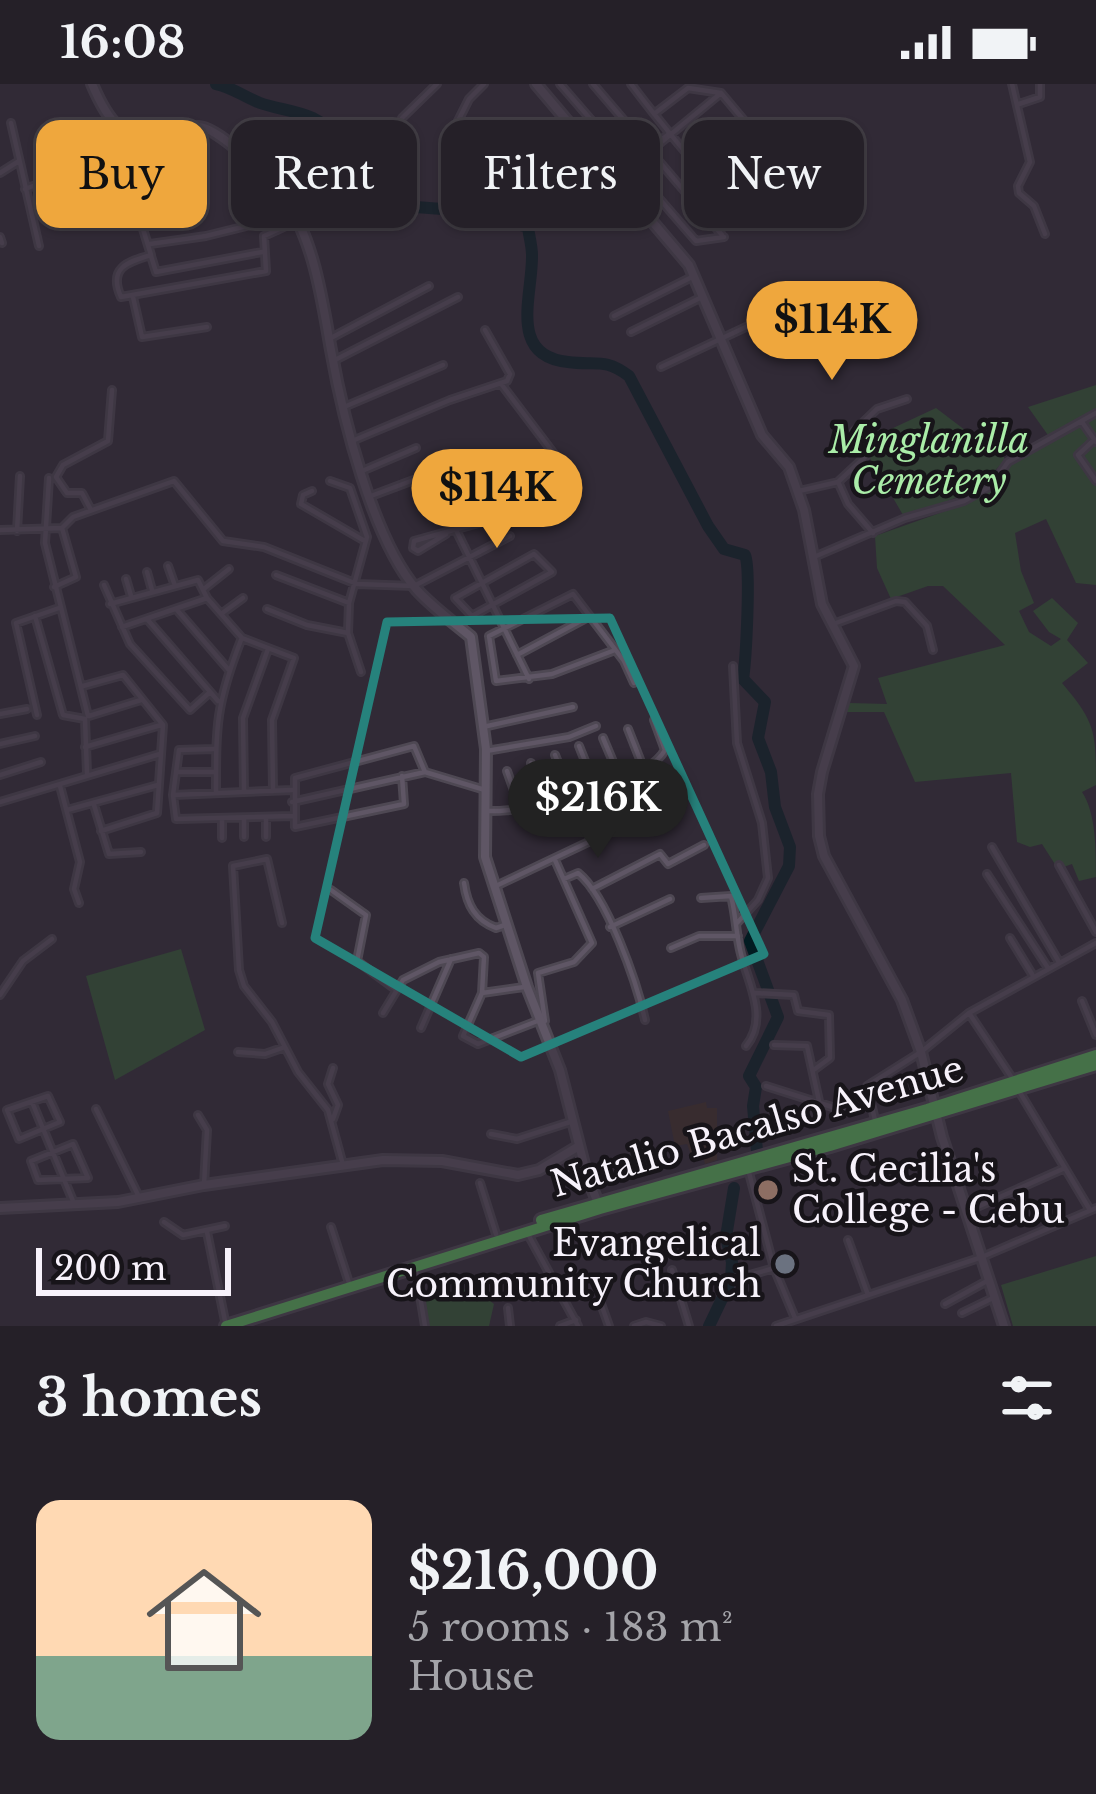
<!DOCTYPE html>
<meta charset="utf-8">
<style>
body{margin:0;font-family:"Libre Baskerville",serif;background:#2d2830;color:#f1f3f6;height:100vh;display:flex;flex-direction:column;font-size:45px;white-space:nowrap}
*{box-sizing:border-box;margin:0}
p{font-size:39px;color:#a3a3a8}
.icon{flex:none;width:66px;height:66px;fill:none;stroke:currentColor;stroke-width:2;stroke-linecap:round;stroke-linejoin:round}
.map{position:relative;height:1242px;overflow:hidden}
.drawer{display:flex;flex-direction:column;background:#252028;flex:1}
.drawer>*{flex:none}
.hud{position:absolute;left:36px;top:36px;width:1026px;height:108px;display:flex;gap:24px}
.scale{position:absolute;left:36px;bottom:30px;width:195px;box-sizing:border-box;padding-left:12px;border:6px solid #f7f2fb;border-top:0;font-size:33px;line-height:42px;white-space:nowrap;color:#f7f2fb;-webkit-text-stroke:9px #171419;paint-order:stroke}
.price{position:absolute;translate:-50% -102px;padding:0 27px;border-radius:42px;background:#efa73d;color:#111;font-size:39px;line-height:78px;filter:drop-shadow(0 3px 6px #0008)}
.price::after{content:'';position:absolute;left:50%;top:72px;width:36px;height:27px;margin-left:-18px;background:inherit;clip-path:polygon(0 0,100% 0,50% 100%)}
.price.current{background:#222;color:#fff}
ul{padding:0;list-style:none}
li{display:flex;align-items:center;gap:36px;height:300px;padding:0 36px}
li span{display:grid;place-items:center;flex:none;width:336px;height:240px;border-radius:24px;color:#555}
li>.icon{margin-inline-start:auto}
span .icon{width:144px;height:144px;fill:#fffc;stroke-width:1}
li b{font-size:51px}
h2{display:flex;justify-content:space-between;align-items:center;height:144px;padding:0 36px;font-size:51px}
.chip{padding:0 42px;border-radius:24px;background:#252028;box-shadow:0 3px 9px #0004,0 0 0 3px #423e45;font-size:42px;line-height:108px}
.chip.current{background:#efa73d;color:#111}
.status{display:flex;justify-content:space-between;align-items:center;height:84px;padding:0 60px;background:#252028;direction:ltr}
.status svg{height:33px;fill:currentColor}
.map>svg:first-child{display:block}
.industrial{fill:#413027}
.green{fill:#335d33}
.lines{fill:none;stroke-linecap:round;stroke-linejoin:round}
.river{stroke:#021b21;stroke-width:12}
.street-casing{stroke:#4e4853;stroke-width:10}
.secondary-casing{stroke:#4e4853;stroke-width:14}
.highway-casing{stroke:#4e4853;stroke-width:16}
.street{stroke:#5f5665;stroke-width:4.5}
.secondary{stroke:#5f5665;stroke-width:8}
.highway{stroke:#5dc85e;stroke-width:10}
.marked{fill:none;stroke:#26827c;stroke-width:9;stroke-linejoin:round}
.education-dot{fill:#8d6e63;stroke:#171419;stroke-width:4.5}
.worship-dot{fill:#6b7280;stroke:#171419;stroke-width:4.5}
.labels{text-anchor:middle;stroke-width:9;stroke-linejoin:round;paint-order:stroke}
.park-label{font-size:36px;font-style:italic;fill:#aaeda8;stroke:#171419}
.street-label{font-size:36px;fill:#f7f2fb;stroke:#171419}
.poi-label{font-size:36px;fill:#f7f2fb;stroke:#171419;text-anchor:start}
</style>
<div class="status"><b>16:08</b><svg viewBox="0 0 49 12"><path d="M0 12V9h3v3zM5 12V6h3v6zM10 12V3h3v9zM15 12V0h3v12zM26 1h20v11H26zM47 4h2v5h-2z"/></svg></div>
<div class="map">
<svg width="1096" height="1242" viewBox="0 0 1096 1242">
<rect width="100%" height="100%" fill="#312a36"/>
<path class="industrial" d="M706,1018L707,1024H717V1076L705,1080L702,1068L691,1071L687,1060L675,1062L668,1027Z"/>
<path class="green" d="M1096,301V501L1076,499L1046,435L1015,449L1021,487L1034,519L1019,527L1029,548L1051,562L1061,555L1049,548L1033,527L1052,514L1078,539L1067,556L1088,579L1062,599C1096,639 1096,648 1096,701L1082,708C1096,729 1096,765 1096,793L1079,797L1072,780L1058,785L1042,760L1030,763L1017,758L1011,689L915,698L884,628H846L849,619L887,620L878,594L1005,561L943,502H928L891,515L877,484L875,452L951,425L993,403L1008,379L1050,354L1028,323Z
M936,324L965,346L1000,363L1005,376C973,411 948,419 903,431L861,359Z
M181,865L205,946L115,996L86,892Z
M1096,1172V1242H1013L1001,1201Z
M473,1203L494,1220L489,1242H427L423,1218Z"/>
<g class="lines">
<path class="river" d="M216,0C232,3 244,13 260,19C285,28 322,27 334,55L320,72L323,82L371,99L387,112L416,123L468,127L528,143C529,152 532,162 532,171C533,210 507,272 568,278C595,282 604,273 629,292L708,442L724,465L745,471C751,485 746,575 743,595L765,618L758,654L771,688L775,723L790,763L789,782L750,857L778,933L749,992L756,1003L753,1022L757,1067
M709,1242L731,1196L732,1178L726,1153L734,1104"/>
<g class="street-casing">
<path id="street" d="M560,0L696,157L724,153
M593,0L722,151
M631,0C661,40 693,78 726,115L758,86L747,40L721,9L688,4L654,30
M1012,0L1030,78L1018,102L1019,109L1034,122L1045,150
M1019,20L1040,13V0
M402,34L437,0
M11,39L39,162
M451,51L469,15L484,0
M126,68L127,93L151,171C127,178 108,184 121,213L266,187L264,152L297,137
M688,72L720,46L729,78L712,97
M0,89L19,77
M612,92L669,50
M619,93L721,9
M25,105L126,68L138,56
M0,153L2,159
M150,160L206,152L291,131
M151,172L156,188L262,168
M133,213L142,253L207,243
M614,232L694,192
M631,248L702,213
M329,255L429,202
M333,277L458,213
M661,283L784,225L798,251L815,246L831,279L855,261L857,223
M502,301L567,387
M344,323L443,281
M1082,338L1096,358
M1094,356L1078,371L1096,397
M352,357L450,316L507,297L510,290L485,246
M362,387L416,364
M49,394L45,459L88,632
M330,397L350,404L367,453L349,519L348,549L361,588
M839,400L848,420L873,449
M312,407L303,411L301,420L363,456
M799,407L838,398L866,372L854,347L877,325L907,315
M371,412L435,388
M91,426L82,409H67L56,393L63,381L108,357L112,306
M0,446L62,444L73,433L174,397L223,457L264,463L357,500L414,502L510,452
M456,446L529,595
M17,447L20,392
M446,450L418,467L413,464L414,457L493,435
M534,470L552,488L472,532L455,514Z
M814,473L905,434L964,417L991,402L1008,378L1096,329
M168,482L174,499
M147,488L152,506
M276,491L349,519
M126,495L131,512
M104,501L130,560L190,626L209,609
M54,503L76,493L62,444
M205,504L229,485
M110,520L198,496L207,514L242,554L294,574L272,636L273,707
M267,525L307,541L348,549
M177,526L228,585
M221,530L243,514
M35,532L63,631L85,635
M147,535L218,617
M836,539L896,517L905,518L927,542L933,566
M122,543L207,514
M615,566L552,590L496,597L489,552L573,510L624,577L634,599
M517,571L590,532
M733,582L737,659L762,739L768,794L758,816L737,839
M83,602L123,591L163,641L157,729L101,747
M0,630L27,625
M37,631L16,539L59,524
M89,632L141,616
M85,635L87,689
M483,643L573,623
M628,645L645,688
M603,654L622,699
M0,660L35,652
M579,662L597,707
M85,663L161,641
M214,665L179,666L173,711L176,735L293,732
M486,667L569,653L596,642
M555,671L572,713
M531,679L546,718
M507,687L520,723
M176,688H216
M0,691L41,678
M402,692L404,720L295,743V694L414,662L425,688
M60,702L80,778L74,805L79,819
M244,707L243,634L268,565
M216,708C216,641 216,620 241,556
M173,711L292,706
M0,718L160,670
M292,718L425,688L485,706
M94,721L109,770L141,768
M67,726L158,701
M485,727C527,729 644,703 665,666L654,636
M266,733V753
M244,734V753
M222,754V734
M992,763L1059,878
M1059,781L1096,848
M987,790L1048,884
M564,795L578,789C607,812 637,899 645,936
M464,799C467,821 475,836 496,844L508,840
M498,801L641,733L648,704
M592,805L660,770L668,780L704,761
M331,806L366,831L357,877L395,905
M701,814L731,812C736,831 736,851 741,870C748,899 769,934 746,962
M282,839L267,775L233,782L239,886L244,902L272,938L298,988L328,1026L343,1081
M610,843L670,815
M1010,854L1032,890
M671,864L699,852H738
M482,909L524,903
M755,909L794,911L798,927L829,931L830,974L815,985
M0,911L23,877L52,855
M1082,917L1096,951
M383,929L403,896L439,878L479,869L484,873L482,909L463,952L478,960L540,936
M969,929L1014,997
M545,937L538,889L574,878L592,859L555,776
M421,944L451,875
M774,961L807,962L819,1017
M238,968L265,970L285,963
M333,984L328,1000L338,1021L333,1035
M766,1002L848,1028L870,1021
M1019,1007L1090,1126
M48,1012L60,1038L19,1055L7,1026Z
M32,1018L73,1117
M96,1025L139,1113
M198,1031L207,1046L204,1101
M875,1036L867,1002L921,968L969,929L1096,859
M491,1050L517,1055L573,1037
M73,1060L88,1094L38,1096L31,1077Z
M748,1085L774,1184L795,1234
M480,1099L496,1150
M966,1128L1065,1084
M164,1138L183,1151L225,1142
M331,1143L350,1202
M207,1148L226,1242
M529,1152L578,1242
M848,1156L868,1211
M672,1186L689,1242
M416,1187L425,1242
M706,1196L739,1194L771,1185
M600,1217L609,1242
M945,1220L987,1197
M508,1224L510,1242
M962,1229L995,1213
M560,1242L576,1236
M634,1242L646,1238L661,1242
M776,1242L982,1173L1096,1124"/>
</g>
<g class="secondary-casing">
<path id="secondary" d="M92,0C106,33 123,62 163,52C174,49 187,43 198,43C219,43 269,94 282,111C314,153 322,216 331,266C343,334 372,453 416,505C432,523 453,538 471,553L486,665L485,773L527,903L560,986L587,1092L600,1124
M536,0L689,181L762,351L789,383L804,426L822,520L854,582L822,688L818,710L819,752L824,772L902,916L921,968L942,1053L1004,1242
M0,1124L118,1118L204,1101L383,1076L442,1077L518,1091L539,1086L579,1062"/>
</g>
<g class="highway-casing">
<path id="highway" d="M541,1136L927,1025L1096,971
M226,1242L600,1125L830,1062L1096,981"/>
</g>
<use href="#street" class="street"/>
<use href="#secondary" class="secondary"/>
<use href="#highway" class="highway"/>
</g>
<path d="M0 0H1096V1242H0ZM610,534L764,870L521,973L315,854L387,538Z" fill="#312a36" fill-opacity=".55" fill-rule="evenodd"/>
<path class="marked" d="M610,534L764,870L521,973L315,854L387,538Z"/>
<circle class="education-dot" cx="768" cy="1106" r="12"/>
<circle class="worship-dot" cx="785" cy="1180" r="12"/>
<g class="labels">
<g class="park-label">
<text x="929" y="369">Minglanilla<tspan x="929" dy="41">Cemetery</tspan></text>
</g>
<g class="street-label">
<text transform="translate(757 1042) rotate(-16)" y="13">Natalio Bacalso Avenue</text>
</g>
<g class="poi-label">
<text x="792" y="1098">St. Cecilia's<tspan x="792" dy="41">College - Cebu</tspan></text>
<text x="761" y="1172" text-anchor="end">Evangelical<tspan x="761" dy="41">Community Church</tspan></text>
</g>
</g>
</svg>
<div class="scale">200 m</div>
<b class="price" style="left:832px;top:299px">$114K</b>
<b class="price" style="left:497px;top:467px">$114K</b>
<b class="price current" style="left:598px;top:777px">$216K</b>
<div class="hud">
<a class="chip current">Buy</a>
<a class="chip">Rent</a>
<a class="chip">Filters</a>
<a class="chip">New</a>
</div>
</div>
<section class="drawer">
<h2>3 homes<svg class="icon" aria-label="filters" viewBox="0 0 24 24"><path d="M4 7h16M4 17h16"/><circle cx="9" cy="7" r="2"/><circle cx="15" cy="17" r="2"/></svg></h2>
<ul>
<li><span style="background:linear-gradient(#ffd9b3 65%,#7fa58c 0)"><svg class="icon" aria-label="home" viewBox="0 0 24 24"><path d="M3 11l9-7 9 7M6 9v11h12V9"/></svg></span><div><b>$216,000</b><p>5 rooms · 183 m²</p><p>House</p></div></li>
</ul>
</section>
